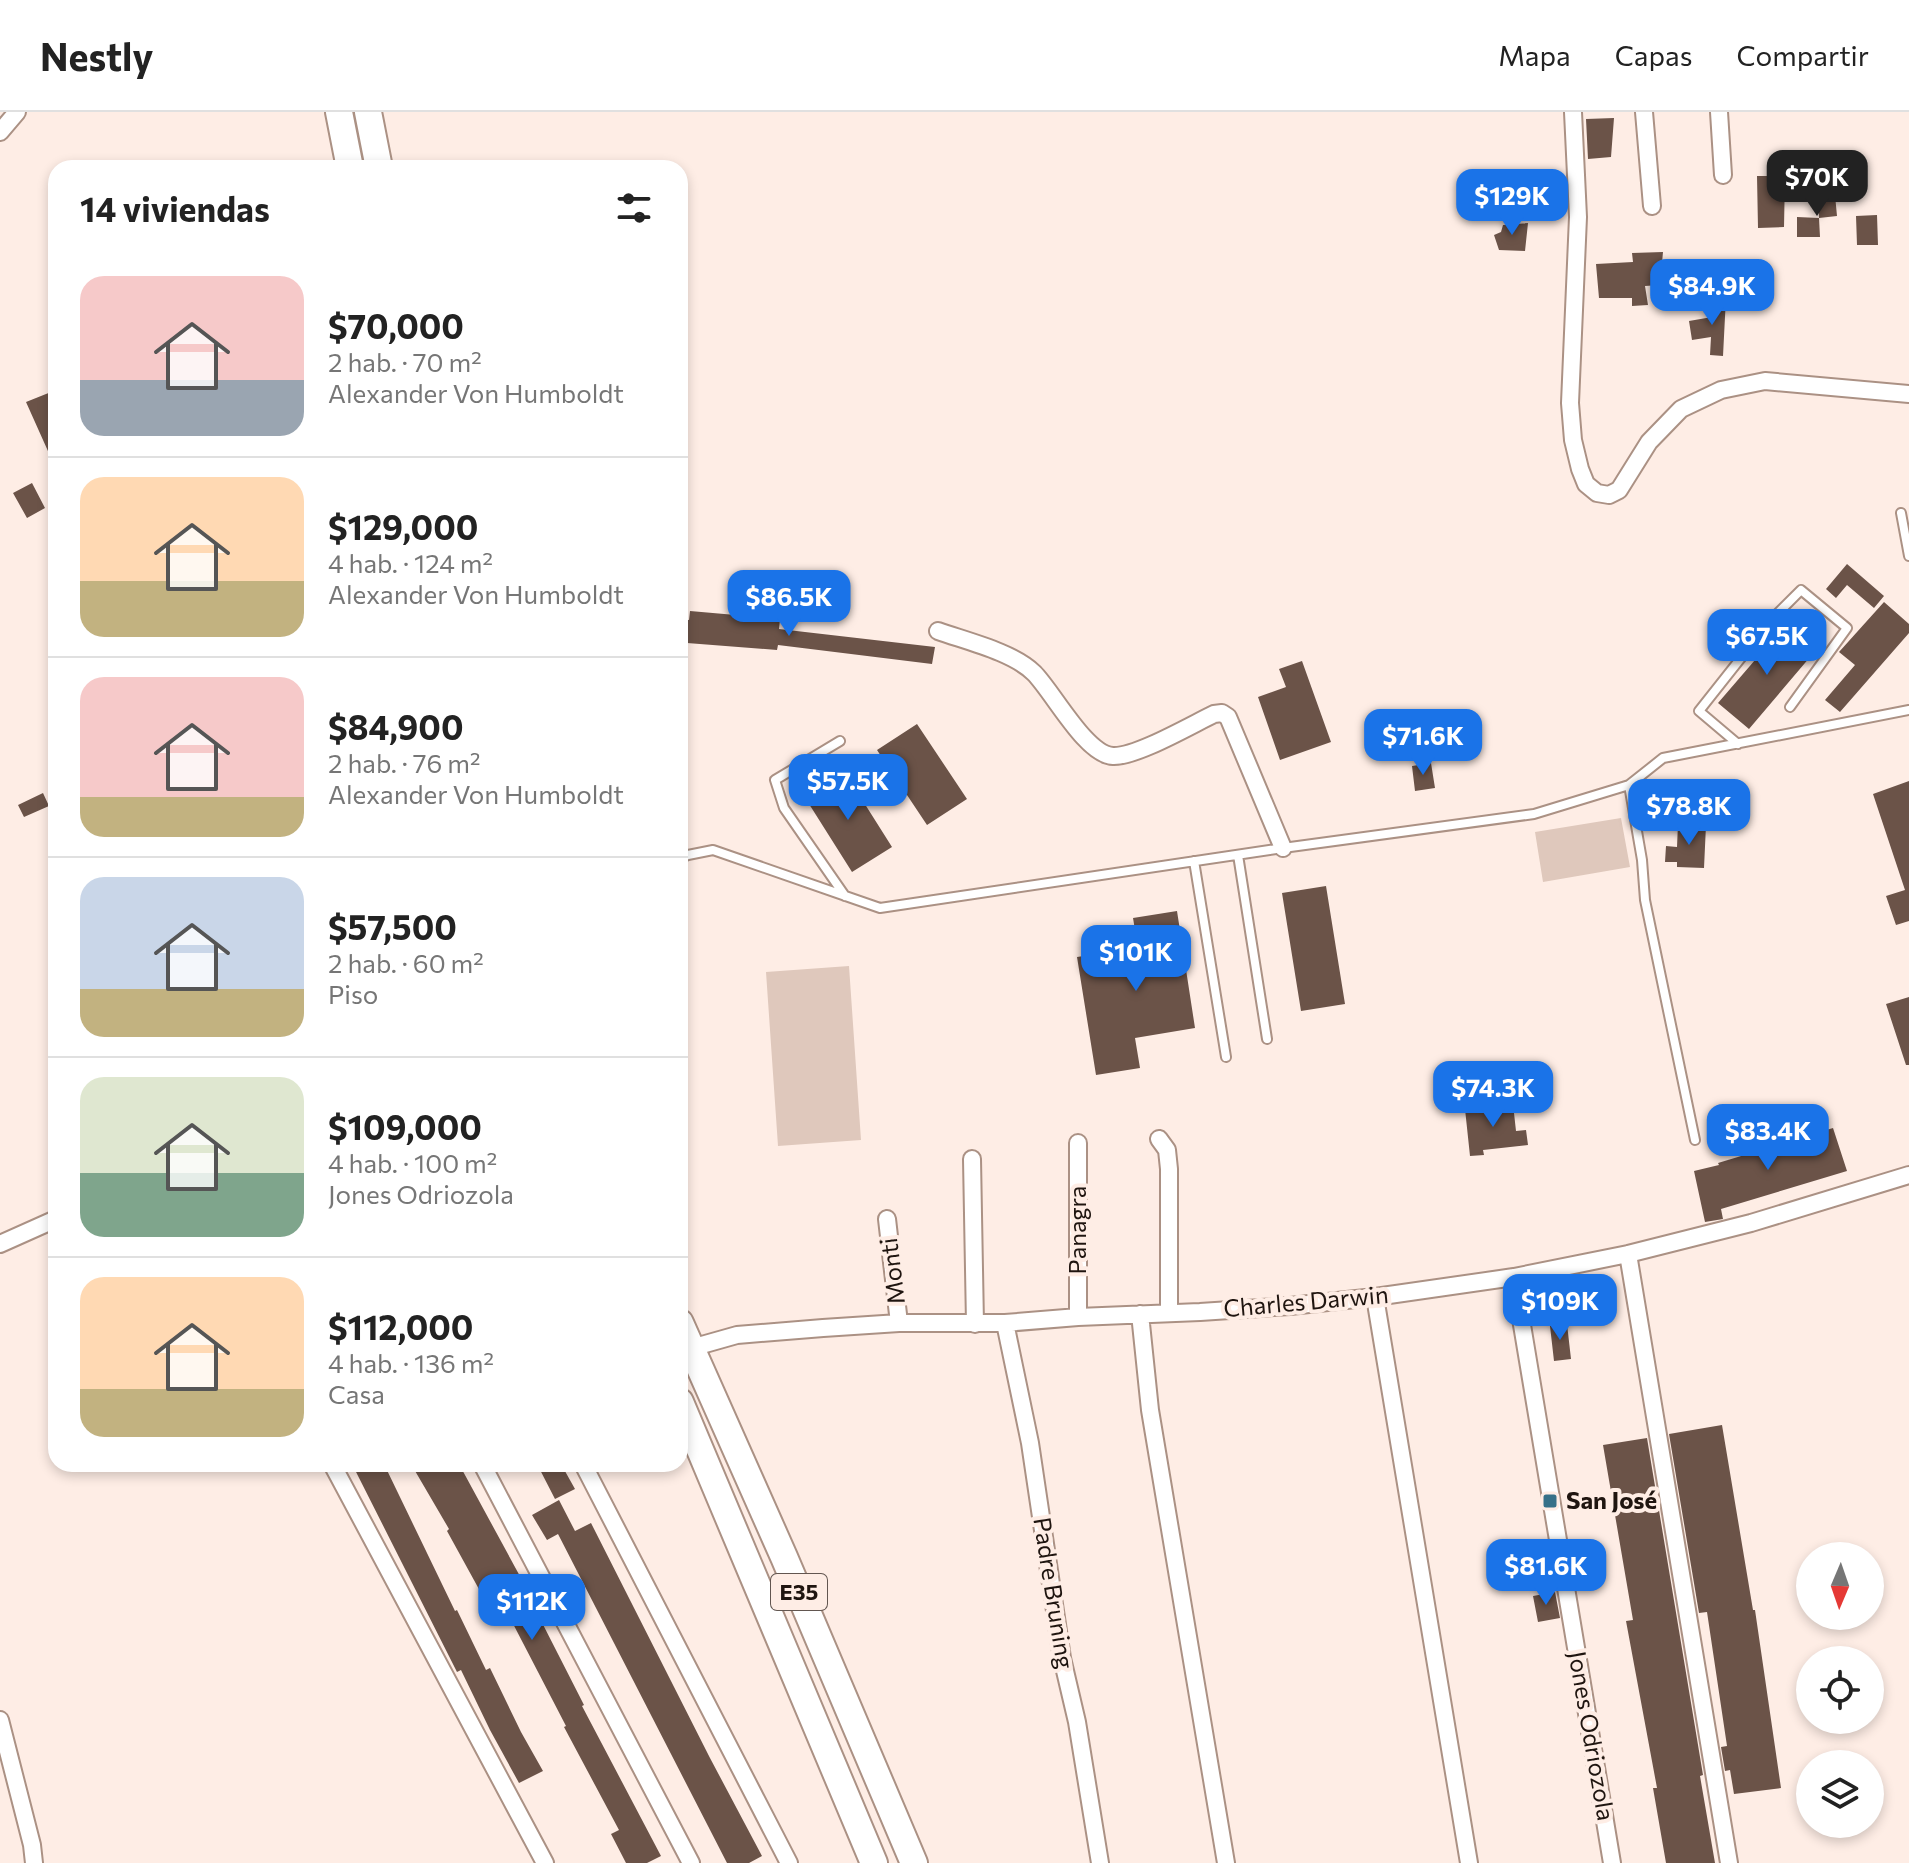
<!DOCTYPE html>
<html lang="es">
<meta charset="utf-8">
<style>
body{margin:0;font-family:Commissioner,sans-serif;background:#f2f2f2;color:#222;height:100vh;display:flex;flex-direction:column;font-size:30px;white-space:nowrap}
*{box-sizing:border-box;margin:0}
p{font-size:26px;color:#767676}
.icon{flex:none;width:44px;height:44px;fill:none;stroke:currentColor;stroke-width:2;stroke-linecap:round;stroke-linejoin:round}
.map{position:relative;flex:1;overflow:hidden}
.details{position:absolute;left:48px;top:48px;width:640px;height:1312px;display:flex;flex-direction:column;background:#fff;border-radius:24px;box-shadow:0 4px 12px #0003}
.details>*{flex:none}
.needle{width:52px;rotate:182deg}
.tools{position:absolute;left:1796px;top:1430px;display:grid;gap:16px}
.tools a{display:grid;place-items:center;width:88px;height:88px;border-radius:50%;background:#fff;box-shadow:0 4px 12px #0003;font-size:40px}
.price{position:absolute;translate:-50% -68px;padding:0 18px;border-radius:16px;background:#1a73e8;color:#fff;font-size:26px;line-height:52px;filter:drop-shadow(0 2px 4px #0008)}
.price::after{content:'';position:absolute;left:50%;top:48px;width:24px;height:18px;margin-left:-12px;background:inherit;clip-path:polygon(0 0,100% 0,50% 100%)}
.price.active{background:#222;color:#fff}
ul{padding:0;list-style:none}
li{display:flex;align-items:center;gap:24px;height:200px;padding:0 32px}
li+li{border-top:2px solid #e0e0e0}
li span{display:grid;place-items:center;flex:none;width:224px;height:160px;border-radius:24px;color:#555}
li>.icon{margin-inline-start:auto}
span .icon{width:96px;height:96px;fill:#fffc;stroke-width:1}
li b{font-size:34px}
h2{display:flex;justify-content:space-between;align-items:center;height:96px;padding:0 32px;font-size:34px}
header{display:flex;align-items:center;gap:48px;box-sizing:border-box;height:112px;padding:0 40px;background:#fff;border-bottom:2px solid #e0e0e0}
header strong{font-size:38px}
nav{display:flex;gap:44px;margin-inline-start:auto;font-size:28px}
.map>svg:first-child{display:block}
.green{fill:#dfc8bc}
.building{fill:#6b5348}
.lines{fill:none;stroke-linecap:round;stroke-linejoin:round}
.service-casing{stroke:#ab9184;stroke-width:12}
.minor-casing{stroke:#ab9184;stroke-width:20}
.trunk-casing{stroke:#ab9184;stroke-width:30}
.service{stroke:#fff;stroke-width:8}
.minor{stroke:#fff;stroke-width:16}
.trunk{stroke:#fff;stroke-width:26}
.poi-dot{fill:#367189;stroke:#feede5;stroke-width:3}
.labels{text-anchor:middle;stroke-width:8;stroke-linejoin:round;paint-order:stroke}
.shield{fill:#feede5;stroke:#625650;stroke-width:2}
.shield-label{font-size:22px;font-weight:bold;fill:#1f1510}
.street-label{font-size:24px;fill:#1f1510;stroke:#feede5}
.poi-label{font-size:24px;font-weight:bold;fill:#1f1510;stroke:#feede5;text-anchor:start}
</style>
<header>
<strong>Nestly</strong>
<nav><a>Mapa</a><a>Capas</a><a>Compartir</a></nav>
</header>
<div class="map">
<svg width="1909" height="1751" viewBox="0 0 1909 1751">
<rect width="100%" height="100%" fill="#feede5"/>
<path class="green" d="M1621,706L1630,755L1543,770L1535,720Z
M849,854L861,1028L778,1034L766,860Z"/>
<path class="building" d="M1614,6L1611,45L1588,47L1586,7Z
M1757,64H1785L1784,115L1758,116Z
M1835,83L1837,104L1819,106L1820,125H1797V105L1819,106L1818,84Z
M1877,103L1878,133H1857L1856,104Z
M1528,111L1525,139L1499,138L1494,123L1501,120L1503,113Z
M1663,140L1660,173L1645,174L1648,193L1632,194V186H1599L1596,152L1633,150L1632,141Z
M1712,185H1726L1723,244L1710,243L1711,225L1692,228L1689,209L1712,205Z
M56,278V357L26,290Z
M32,371L45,396L27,406L13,381Z
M1847,452L1884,484L1874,496L1847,473L1836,486L1826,477Z
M1884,490L1909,512V521L1840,600L1825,588L1855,553L1839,540Z
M690,499L780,507L779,517L935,535L932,552L778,533L777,538L687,531L688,524H680V507L689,508Z
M1786,512L1816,538L1749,617L1718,591Z
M1302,549L1331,630L1280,648L1258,585L1286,575L1279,557Z
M917,612L967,687L927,713L877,638Z
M1431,651L1435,676L1415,679L1412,654Z
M844,659L892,735L852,760L804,684Z
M1909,669V809L1896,813L1886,784L1905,778L1873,682Z
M43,681L49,694L24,705L18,693Z
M1678,712L1706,713L1704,756L1677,755V750H1665L1666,734L1677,735Z
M1326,774L1345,892L1301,899L1282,781Z
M1177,799L1195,916L1135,926L1140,956L1096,963L1077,845L1138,836L1133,806Z
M1909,885V953H1906L1886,892Z
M1513,992L1516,1019L1526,1018L1528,1033L1483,1038L1484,1043L1470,1044L1465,997Z
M1833,1016L1847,1059L1721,1097L1723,1107L1705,1110L1694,1059L1719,1053L1718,1051Z
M1567,1212L1571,1247L1554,1249L1550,1214Z
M1722,1313L1753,1498H1755L1781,1676L1734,1682L1730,1658L1725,1659L1721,1635L1727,1634L1707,1500L1699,1501L1669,1322Z
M1647,1326L1703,1663L1700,1664L1715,1751H1666L1653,1676H1657L1626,1509L1633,1508L1603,1333Z
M352,1352H384L455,1499L457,1498L486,1558L490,1556L521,1620L543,1659L519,1671L490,1618L461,1558L457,1560Z
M411,1352H459L534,1490L532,1491L584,1593L582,1594L661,1744L647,1751H626L611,1722L619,1718L564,1615L566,1614L509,1504L497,1510L447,1419L449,1417Z
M537,1352H561L575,1377L555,1387Z
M559,1388L575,1419L591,1411L710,1646L762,1744L749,1751H727L558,1422L547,1428L532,1403Z
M1555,1480L1560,1506L1538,1510L1533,1484Z"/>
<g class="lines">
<g class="service-casing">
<path id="service" d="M1901,401L1909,444
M840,629L775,668L784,696L845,784
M1738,632L1699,599L1771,508L1801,478L1847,516L1790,595
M1629,673L1642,748L1645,788L1695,1028
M1238,743L1267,927
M680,747L688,743L713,738L880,796L1283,736L1534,702L1629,673L1663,646L1909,598
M1194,749L1226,945"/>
</g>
<g class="minor-casing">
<path id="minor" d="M1573,0L1578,105L1570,291L1573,328L1580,357L1586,372L1597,381L1609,383L1619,378L1649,330L1681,297L1721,278L1765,269L1909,282
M1644,0L1652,94
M1719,0L1723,63
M0,20L17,0
M938,519C966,529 1013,540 1034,561C1053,580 1086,643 1113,644C1136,645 1191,613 1214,602L1222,601L1228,605L1283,736
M1159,1027L1167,1038L1169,1057V1200
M972,1047L975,1212
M887,1107L899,1211
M0,1132L56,1107
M1628,1142L1729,1751
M1514,1165L1612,1751
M1375,1185L1469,1751
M1140,1202L1150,1298L1226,1751
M1078,1205V1031
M1005,1211L1030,1331L1062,1546L1077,1610L1100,1751
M691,1236L737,1223L823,1216L899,1211H1005L1078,1205L1200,1200L1290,1194L1375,1185L1514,1165L1628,1142L1751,1111L1909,1063
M332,1352L545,1751
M482,1352L691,1751
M583,1352L789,1751
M0,1608L32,1733L34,1751"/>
</g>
<g class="trunk-casing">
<path id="trunk" d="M339,0L350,56
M368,0L379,56
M680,1211L784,1445L914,1751
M680,1290L874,1751"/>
</g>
<use href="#service" class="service"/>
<use href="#minor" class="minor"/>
<use href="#trunk" class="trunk"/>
</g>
<rect class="poi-dot" x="1542" y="1381" width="16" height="16" rx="4"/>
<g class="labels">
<rect class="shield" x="771" y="1462" width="56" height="36" rx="6"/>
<g class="shield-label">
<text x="799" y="1488">E35</text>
</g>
<g class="street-label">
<text transform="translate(1078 1118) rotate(-90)" y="8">Panagra</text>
<text transform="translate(893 1159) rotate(-97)" y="8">Monti</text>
<text transform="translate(1306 1190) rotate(-5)" y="8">Charles Darwin</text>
<text transform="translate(1053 1481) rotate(81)" y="8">Padre Bruning</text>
<text transform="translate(1591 1624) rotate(80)" y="8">Jones Odriozola</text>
</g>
<g class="poi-label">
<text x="1566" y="1397">San José</text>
</g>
</g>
</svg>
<div class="tools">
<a><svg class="needle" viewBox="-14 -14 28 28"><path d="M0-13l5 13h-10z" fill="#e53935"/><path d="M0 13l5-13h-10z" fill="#767676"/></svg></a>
<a><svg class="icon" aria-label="locate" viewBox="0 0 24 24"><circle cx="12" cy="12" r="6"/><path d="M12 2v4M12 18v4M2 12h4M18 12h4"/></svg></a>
<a><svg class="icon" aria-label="layers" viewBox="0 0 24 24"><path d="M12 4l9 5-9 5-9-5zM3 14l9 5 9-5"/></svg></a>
</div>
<b class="price active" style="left:1817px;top:106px">$70K</b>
<b class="price" style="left:1512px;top:125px">$129K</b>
<b class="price" style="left:1712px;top:215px">$84.9K</b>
<b class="price" style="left:789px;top:526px">$86.5K</b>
<b class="price" style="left:1767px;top:565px">$67.5K</b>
<b class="price" style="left:1423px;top:665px">$71.6K</b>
<b class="price" style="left:848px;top:710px">$57.5K</b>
<b class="price" style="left:1689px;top:735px">$78.8K</b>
<b class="price" style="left:1136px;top:881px">$101K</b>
<b class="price" style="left:1493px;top:1017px">$74.3K</b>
<b class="price" style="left:1768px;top:1060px">$83.4K</b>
<b class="price" style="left:1560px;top:1230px">$109K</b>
<b class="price" style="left:1546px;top:1495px">$81.6K</b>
<b class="price" style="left:532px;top:1530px">$112K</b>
<section class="details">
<h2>14 viviendas<svg class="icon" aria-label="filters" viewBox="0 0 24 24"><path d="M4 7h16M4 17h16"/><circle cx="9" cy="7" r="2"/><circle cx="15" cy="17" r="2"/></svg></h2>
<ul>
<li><span style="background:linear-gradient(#f6c9c9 65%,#9aa5b1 0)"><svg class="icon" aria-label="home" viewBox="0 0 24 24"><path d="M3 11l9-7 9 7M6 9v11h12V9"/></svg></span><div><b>$70,000</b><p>2 hab. · 70 m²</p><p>Alexander Von Humboldt</p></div></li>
<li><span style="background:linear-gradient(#ffd9b3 65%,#c2b280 0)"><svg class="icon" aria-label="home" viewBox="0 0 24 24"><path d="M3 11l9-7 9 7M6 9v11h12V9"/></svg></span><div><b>$129,000</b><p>4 hab. · 124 m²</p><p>Alexander Von Humboldt</p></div></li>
<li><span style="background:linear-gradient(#f6c9c9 75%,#c2b280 0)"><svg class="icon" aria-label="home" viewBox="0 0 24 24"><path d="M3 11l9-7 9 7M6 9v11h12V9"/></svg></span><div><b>$84,900</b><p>2 hab. · 76 m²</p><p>Alexander Von Humboldt</p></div></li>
<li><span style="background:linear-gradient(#c9d6e8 70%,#c2b280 0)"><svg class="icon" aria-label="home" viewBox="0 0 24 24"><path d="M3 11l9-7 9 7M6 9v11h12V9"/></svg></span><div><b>$57,500</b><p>2 hab. · 60 m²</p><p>Piso</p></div></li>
<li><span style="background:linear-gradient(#dfe7d0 60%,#7fa58c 0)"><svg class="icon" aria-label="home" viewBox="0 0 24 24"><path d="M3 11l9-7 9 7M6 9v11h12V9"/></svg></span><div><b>$109,000</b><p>4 hab. · 100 m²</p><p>Jones Odriozola</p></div></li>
<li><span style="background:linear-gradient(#ffd9b3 70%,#c2b280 0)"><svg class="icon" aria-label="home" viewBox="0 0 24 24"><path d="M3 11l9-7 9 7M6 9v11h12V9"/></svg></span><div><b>$112,000</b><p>4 hab. · 136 m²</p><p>Casa</p></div></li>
</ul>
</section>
</div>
